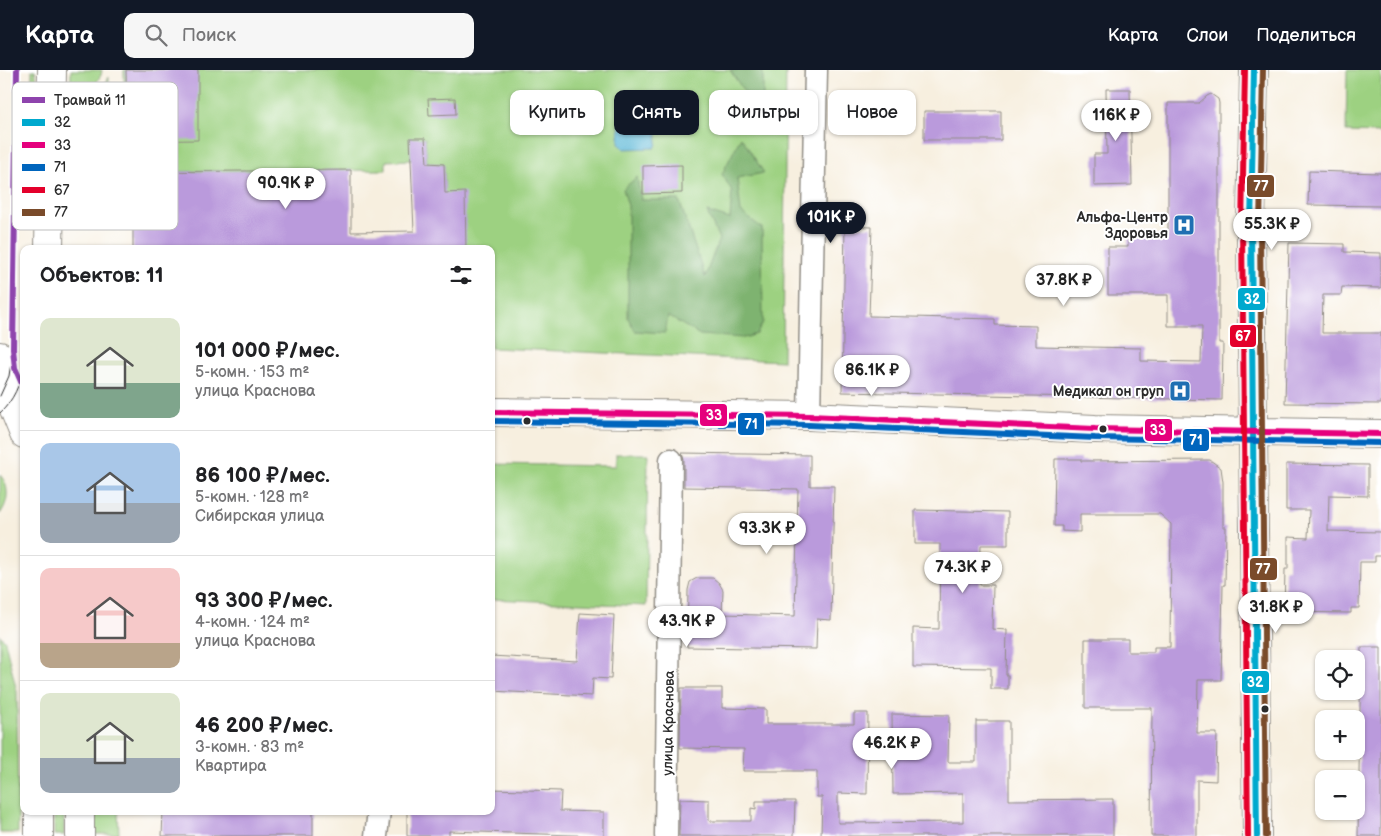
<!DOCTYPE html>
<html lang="ru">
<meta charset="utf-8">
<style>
body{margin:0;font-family:"Balsamiq Sans",sans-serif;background:#f6f6f6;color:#202124;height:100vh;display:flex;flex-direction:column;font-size:19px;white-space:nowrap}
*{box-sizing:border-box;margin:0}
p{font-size:16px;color:#757577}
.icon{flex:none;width:28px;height:28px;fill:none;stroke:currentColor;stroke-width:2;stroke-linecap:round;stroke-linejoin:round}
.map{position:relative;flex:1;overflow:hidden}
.details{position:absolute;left:20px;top:175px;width:475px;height:570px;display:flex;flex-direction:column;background:#fff;border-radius:10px;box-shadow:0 1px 4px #0004}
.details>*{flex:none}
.guide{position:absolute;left:510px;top:20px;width:475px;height:45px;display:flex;gap:10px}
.buttons{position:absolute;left:1315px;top:580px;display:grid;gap:10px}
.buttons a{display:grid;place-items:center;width:50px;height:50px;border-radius:10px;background:#fff;box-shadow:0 1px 4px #0004;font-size:25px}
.price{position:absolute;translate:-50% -42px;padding:0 11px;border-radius:18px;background:#fff;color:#222;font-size:16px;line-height:32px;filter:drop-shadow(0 1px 2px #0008)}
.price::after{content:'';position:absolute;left:50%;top:30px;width:15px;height:11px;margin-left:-8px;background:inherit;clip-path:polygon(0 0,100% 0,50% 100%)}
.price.on{background:#111827;color:#fff}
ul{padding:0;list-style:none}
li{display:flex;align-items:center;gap:15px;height:125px;padding:0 20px}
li+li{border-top:1px solid #e0e0e0}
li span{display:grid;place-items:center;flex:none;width:140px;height:100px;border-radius:10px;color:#555}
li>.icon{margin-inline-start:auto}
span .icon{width:60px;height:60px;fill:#fffc;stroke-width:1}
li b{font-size:21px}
h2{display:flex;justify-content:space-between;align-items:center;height:60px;padding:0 20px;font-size:21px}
.chip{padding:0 18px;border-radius:10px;background:#fff;box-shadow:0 1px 4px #0004;font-size:18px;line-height:45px}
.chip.on{background:#111827;color:#fff}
header{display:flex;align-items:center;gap:30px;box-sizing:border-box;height:70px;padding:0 25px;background:#111827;color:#fff}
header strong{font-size:24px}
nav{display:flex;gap:28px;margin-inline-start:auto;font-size:18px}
.search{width:350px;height:45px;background:#f6f6f6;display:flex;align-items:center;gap:12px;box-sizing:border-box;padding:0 18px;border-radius:10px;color:#757577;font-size:19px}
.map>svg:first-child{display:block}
.green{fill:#9dd181;stroke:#647e56}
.forest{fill:#7eb36f;stroke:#546f4d}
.water{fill:#58b6d6;stroke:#427080}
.building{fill:#ba9adc}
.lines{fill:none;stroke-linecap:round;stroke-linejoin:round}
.minor-casing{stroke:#918d85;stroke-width:25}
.major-casing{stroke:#918d85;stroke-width:30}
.minor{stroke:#fff;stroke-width:22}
.major{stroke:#fff;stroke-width:28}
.tram{stroke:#2b2b2b;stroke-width:1}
.bus-1-casing{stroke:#fff;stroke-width:10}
.bus-2-casing{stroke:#fff;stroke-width:10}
.bus-3-casing{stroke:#fff;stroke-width:10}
.bus-4-casing{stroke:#fff;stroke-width:10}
.bus-5-casing{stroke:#fff;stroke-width:10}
.bus-1{stroke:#00a9ce;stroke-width:6}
.bus-2{stroke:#e5007d;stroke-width:6}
.bus-3{stroke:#0065bd;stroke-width:6}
.bus-4{stroke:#e4002b;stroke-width:6}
.bus-5{stroke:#7a4b2a;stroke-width:6}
.tram-1-casing{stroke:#fff;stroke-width:10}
.tram-1{stroke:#8e44ad;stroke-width:6}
.bus-dot{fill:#2b2b2b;stroke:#fff;stroke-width:2}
.labels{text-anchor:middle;stroke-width:4;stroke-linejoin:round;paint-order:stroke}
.poi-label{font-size:14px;font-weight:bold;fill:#2b2b2b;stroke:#fff;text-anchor:end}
.street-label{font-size:14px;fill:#2b2b2b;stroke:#fff}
.key{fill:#fff;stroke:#bfbfbf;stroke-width:1}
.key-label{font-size:14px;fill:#2b2b2b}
.line-badge{stroke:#fff;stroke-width:2}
.badge-label{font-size:14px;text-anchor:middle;font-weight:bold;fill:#fff}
</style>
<header>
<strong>Карта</strong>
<div class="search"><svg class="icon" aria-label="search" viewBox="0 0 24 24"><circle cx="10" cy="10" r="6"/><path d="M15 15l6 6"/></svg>Поиск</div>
<nav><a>Карта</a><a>Слои</a><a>Поделиться</a></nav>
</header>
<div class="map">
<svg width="1381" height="766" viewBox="0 0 1381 766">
<rect width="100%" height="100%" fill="#fff"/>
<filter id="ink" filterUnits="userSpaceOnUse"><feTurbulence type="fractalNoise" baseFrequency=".02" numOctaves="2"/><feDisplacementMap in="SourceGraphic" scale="10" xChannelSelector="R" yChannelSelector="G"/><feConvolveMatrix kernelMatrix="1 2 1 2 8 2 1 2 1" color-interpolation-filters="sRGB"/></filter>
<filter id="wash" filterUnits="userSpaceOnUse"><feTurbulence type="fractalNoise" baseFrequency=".0096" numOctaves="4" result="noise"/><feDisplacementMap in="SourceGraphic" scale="20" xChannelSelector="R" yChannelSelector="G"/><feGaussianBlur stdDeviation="1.12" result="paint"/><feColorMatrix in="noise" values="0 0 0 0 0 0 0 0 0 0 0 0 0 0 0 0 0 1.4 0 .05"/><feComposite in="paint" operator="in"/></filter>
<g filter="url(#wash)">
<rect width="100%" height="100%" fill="#f7efdf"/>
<path class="green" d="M32,0H35L39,20L37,111H30Z
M71,0H102L101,5L70,59Z
M124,0H786L783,291L491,278V179H446L444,94L427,93L425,68L411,69L412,90L386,91V100L125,102Z
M1347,0H1381V63L1346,62Z
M109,7L108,79L72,82Z
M616,384H648L646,536L491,529V394L616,396Z
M0,405C10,416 9,432 0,444Z
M0,565L5,571L17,622L18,763H0Z
M54,741H64V765H54Z
M95,741H118L119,764H95Z"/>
<path class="forest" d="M730,0H763V30L745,23Z
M741,67L764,103L737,108L741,142L762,158L763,252L757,264L744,268L700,265L668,246L665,263L635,261L628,248V136L623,119L637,107L641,130H679L705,207L719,169L707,142L730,149L732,121L722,104Z"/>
<path class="water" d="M625,27L653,28L657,29V74L655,78L624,79L619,73L620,33L622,29Z"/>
<g id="blocks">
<path class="building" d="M126,0H198V70L127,71Z
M1106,19H1130L1132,115L1094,116V84H1107Z
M1211,24L1218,29L1219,33V273H1223L1222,330L842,322L845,156L872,157L869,246L995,249V255L1036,256V276L1141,278V291L1201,292L1202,256H1168V225H1108V177H1128V165H1168V33H1199L1207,26Z
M455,28L456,44L429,45L428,29Z
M924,41H1001V70H924Z
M410,68H425L427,93L444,94L445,123L465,122L466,179H133V102L351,100V162L414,161Z
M682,95V123L643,124V96Z
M1309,101L1381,103V136L1308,135Z
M1289,173L1344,174V182L1381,183V218L1342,217L1341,225H1323L1322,263H1381V334L1285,333Z
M682,383L810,385V416H834L831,550L817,549L816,579L687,577L688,520L690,512L697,508H713L719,513L723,520L722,544L795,546L798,419L684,417V390Z
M1055,389H1081V391L1210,390L1221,398L1223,412V457H1226L1225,515H1223L1221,610H1198L1197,663H1217L1216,711L1197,710V766H1151L1152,638H1085V569H1128V582H1154V577H1170L1171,454L1160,444H1080V462L1062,461V456H1054Z
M1286,394L1368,395V426L1329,425L1328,461L1381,462V486H1375V492H1360L1359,538H1351V543L1284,542L1285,499H1288V467L1308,468L1309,440H1286Z
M915,440L1008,442V475H981L980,515H993L992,559L1007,560L1006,605H1008V619H991V598L913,597V558L939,559L940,474H915Z
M580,543L614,545L611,609L593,608L592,626L491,621V586L577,591Z
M1361,577H1381V766H1358Z
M681,618H722V638L766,639V654H854V643H868L867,724L838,723V753L963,752V723L893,724L892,644L949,645L948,692H976V651H1009V730L1113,729V766H821L822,727H817V701H743L744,679L680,678Z
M491,719L561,721L560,741L604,742V766L449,761V766H407V741H491Z
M680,729L709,730V751H751V738L756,739V731H795L794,766H679Z
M163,741H313V766H162Z"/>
</g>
</g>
<g filter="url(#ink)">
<use href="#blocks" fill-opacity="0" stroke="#918d85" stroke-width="1"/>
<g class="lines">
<g class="minor-casing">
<path id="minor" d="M809,346L816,0
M376,766L379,741
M666,766L671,390"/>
</g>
<g class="major-casing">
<path id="major" d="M1254,0L1251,158L1257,766
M49,179L52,0
M0,286L5,317L24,364
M491,342L809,346L1095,359L1381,364
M39,741V766
M80,741V766"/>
</g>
<use href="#minor" class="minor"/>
<use href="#major" class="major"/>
<path class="tram" d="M0,326L9,306L13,279
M0,343C14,330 20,314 24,296"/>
<g class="bus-1-casing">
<path id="bus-1" d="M1254,0L1251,158L1257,766"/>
</g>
<g class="bus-2-casing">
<path id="bus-2" d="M491,342L809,346L1095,359L1381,364"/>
</g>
<g class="bus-3-casing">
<path id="bus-3" d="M491,351L809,355L1095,368L1381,373"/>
</g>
<g class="bus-4-casing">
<path id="bus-4" d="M1245,0L1242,158L1248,766"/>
</g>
<g class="bus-5-casing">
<path id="bus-5" d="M1263,0L1260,158L1266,766"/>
</g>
<use href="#bus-1" class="bus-1"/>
<use href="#bus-2" class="bus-2"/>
<use href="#bus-3" class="bus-3"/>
<use href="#bus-4" class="bus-4"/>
<use href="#bus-5" class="bus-5"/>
<g class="tram-1-casing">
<path id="tram-1" d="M17,0L13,279L15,298L24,318"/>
</g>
<use href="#tram-1" class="tram-1"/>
</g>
</g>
<defs>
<g id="hospital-square" transform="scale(1.125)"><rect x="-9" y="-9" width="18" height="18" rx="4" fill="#1f6fb2" stroke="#fff"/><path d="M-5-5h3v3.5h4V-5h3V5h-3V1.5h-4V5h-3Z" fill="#fff"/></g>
</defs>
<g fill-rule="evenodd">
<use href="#hospital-square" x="1184" y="155"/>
<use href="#hospital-square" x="1180" y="321"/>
</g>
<g class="bus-dot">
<circle cx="527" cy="351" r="4.5"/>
<circle cx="1103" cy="359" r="4.5"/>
<circle cx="1265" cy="639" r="4.5"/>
</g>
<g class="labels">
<g class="poi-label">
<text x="1168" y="152">Альфа-Центр<tspan x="1168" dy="16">Здоровья</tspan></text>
<text x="1164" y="326">Медикал он груп</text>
</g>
<g class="street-label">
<text transform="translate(668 653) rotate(-89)" y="5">улица Краснова</text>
</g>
</g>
<rect x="12" y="12" width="166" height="148" rx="8" class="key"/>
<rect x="22" y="27" width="23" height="6" fill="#8e44ad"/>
<rect x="22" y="49" width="23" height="7" fill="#00a9ce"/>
<rect x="22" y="72" width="23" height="6" fill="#e5007d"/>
<rect x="22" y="94" width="23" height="7" fill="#0065bd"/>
<rect x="22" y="117" width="23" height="6" fill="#e4002b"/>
<rect x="22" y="139" width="23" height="7" fill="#7a4b2a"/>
<g class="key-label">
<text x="54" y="35">Трамвай 11</text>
<text x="54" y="57">32</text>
<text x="54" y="80">33</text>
<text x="54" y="102">71</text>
<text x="54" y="125">67</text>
<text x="54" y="147">77</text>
</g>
<g class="line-badge">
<rect x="1246" y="104" width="29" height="24" rx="5" fill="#7a4b2a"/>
<rect x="1237" y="217" width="29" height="24" rx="5" fill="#00a9ce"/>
<rect x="1229" y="254" width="28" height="24" rx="5" fill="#e4002b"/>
<rect x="699" y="333" width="29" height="24" rx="5" fill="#e5007d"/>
<rect x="737" y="342" width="28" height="24" rx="5" fill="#0065bd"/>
<rect x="1144" y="348" width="29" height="24" rx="5" fill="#e5007d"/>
<rect x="1182" y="358" width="28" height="24" rx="5" fill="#0065bd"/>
<rect x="1249" y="487" width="29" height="24" rx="5" fill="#7a4b2a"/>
<rect x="1241" y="600" width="29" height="24" rx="5" fill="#00a9ce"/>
</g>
<g class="badge-label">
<text x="1261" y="121">77</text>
<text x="1252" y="234">32</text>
<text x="1243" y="271">67</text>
<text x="714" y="350">33</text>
<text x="751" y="359">71</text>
<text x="1158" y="365">33</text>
<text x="1196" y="375">71</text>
<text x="1263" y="504">77</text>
<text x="1255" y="617">32</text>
</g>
</svg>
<div class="buttons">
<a><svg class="icon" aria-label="locate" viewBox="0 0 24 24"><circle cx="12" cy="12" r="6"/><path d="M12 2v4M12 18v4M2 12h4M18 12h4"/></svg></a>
<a>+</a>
<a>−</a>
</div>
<b class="price" style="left:1116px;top:72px">116K ₽</b>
<b class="price" style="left:286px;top:140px">90.9K ₽</b>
<b class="price on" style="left:831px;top:174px">101K ₽</b>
<b class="price" style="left:1272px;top:181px">55.3K ₽</b>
<b class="price" style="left:1064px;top:237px">37.8K ₽</b>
<b class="price" style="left:872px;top:327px">86.1K ₽</b>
<b class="price" style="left:767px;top:485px">93.3K ₽</b>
<b class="price" style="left:963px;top:524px">74.3K ₽</b>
<b class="price" style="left:1276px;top:564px">31.8K ₽</b>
<b class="price" style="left:687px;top:578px">43.9K ₽</b>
<b class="price" style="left:892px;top:700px">46.2K ₽</b>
<div class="guide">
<a class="chip">Купить</a>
<a class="chip on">Снять</a>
<a class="chip">Фильтры</a>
<a class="chip">Новое</a>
</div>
<section class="details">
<h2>Объектов: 11<svg class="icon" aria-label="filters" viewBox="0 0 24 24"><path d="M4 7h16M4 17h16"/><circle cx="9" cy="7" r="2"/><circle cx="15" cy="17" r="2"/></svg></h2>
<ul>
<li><span style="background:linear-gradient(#dfe7d0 65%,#7fa58c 0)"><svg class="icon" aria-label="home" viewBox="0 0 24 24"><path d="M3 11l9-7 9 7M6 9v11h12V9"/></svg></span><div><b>101 000 ₽/мес.</b><p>5-комн. · 153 m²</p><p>улица Краснова</p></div></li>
<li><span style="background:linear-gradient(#a9c7e8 60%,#9aa5b1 0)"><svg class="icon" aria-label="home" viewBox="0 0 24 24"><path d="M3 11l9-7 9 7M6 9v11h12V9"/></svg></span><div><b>86 100 ₽/мес.</b><p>5-комн. · 128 m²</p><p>Сибирская улица</p></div></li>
<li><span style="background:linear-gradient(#f6c9c9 75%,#b9a48a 0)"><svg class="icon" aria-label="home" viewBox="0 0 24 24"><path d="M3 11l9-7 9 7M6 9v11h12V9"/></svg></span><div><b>93 300 ₽/мес.</b><p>4-комн. · 124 m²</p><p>улица Краснова</p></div></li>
<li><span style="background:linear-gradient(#dfe7d0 65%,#9aa5b1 0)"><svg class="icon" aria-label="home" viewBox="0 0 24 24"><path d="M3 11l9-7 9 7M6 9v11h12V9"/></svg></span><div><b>46 200 ₽/мес.</b><p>3-комн. · 83 m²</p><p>Квартира</p></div></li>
</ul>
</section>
</div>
